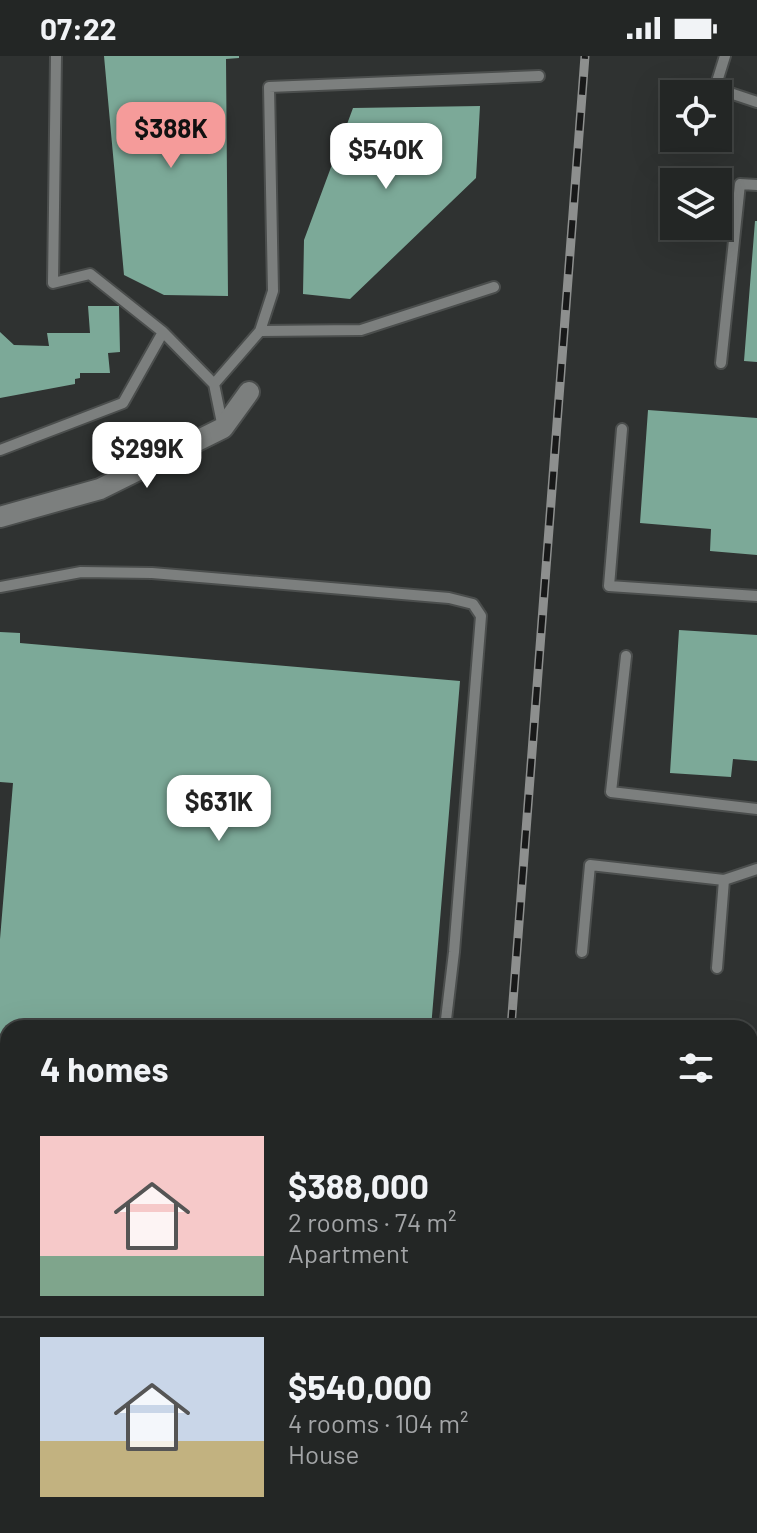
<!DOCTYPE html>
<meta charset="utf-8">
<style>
body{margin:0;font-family:Barlow,sans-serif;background:#2b2e2d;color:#f1f3f6;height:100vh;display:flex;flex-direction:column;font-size:30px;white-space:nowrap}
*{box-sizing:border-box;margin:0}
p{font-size:26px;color:#a3a5a7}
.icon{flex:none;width:44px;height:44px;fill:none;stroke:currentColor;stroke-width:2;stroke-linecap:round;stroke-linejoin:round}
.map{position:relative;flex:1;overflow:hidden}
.details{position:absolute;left:0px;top:964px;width:758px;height:514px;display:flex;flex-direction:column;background:#232625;border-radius:24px 24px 0 0;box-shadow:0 8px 32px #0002,0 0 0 2px #404342}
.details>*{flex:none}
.buttons{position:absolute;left:660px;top:24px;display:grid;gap:16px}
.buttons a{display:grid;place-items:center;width:72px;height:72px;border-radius:0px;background:#232625;box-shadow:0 8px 32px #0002,0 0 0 2px #404342;font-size:40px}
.price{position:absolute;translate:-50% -68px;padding:0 18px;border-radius:16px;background:#fff;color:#222;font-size:26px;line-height:52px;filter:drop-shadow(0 2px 4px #0008)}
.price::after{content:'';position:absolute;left:50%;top:48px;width:24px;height:18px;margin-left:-12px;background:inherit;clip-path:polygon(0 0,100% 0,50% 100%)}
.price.selected{background:#f59b9a;color:#111}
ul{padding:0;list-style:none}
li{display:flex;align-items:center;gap:24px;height:200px;padding:0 40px}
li+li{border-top:2px solid #404342}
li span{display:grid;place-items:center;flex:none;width:224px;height:160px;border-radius:0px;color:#555}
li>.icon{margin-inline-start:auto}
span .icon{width:96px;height:96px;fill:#fffc;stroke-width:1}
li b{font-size:34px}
h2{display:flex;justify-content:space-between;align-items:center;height:96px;padding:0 40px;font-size:34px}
.status{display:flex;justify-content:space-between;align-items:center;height:56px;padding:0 40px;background:#232625;direction:ltr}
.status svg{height:22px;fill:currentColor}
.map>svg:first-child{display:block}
.building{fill:#7ca998}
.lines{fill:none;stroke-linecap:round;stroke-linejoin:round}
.lane-casing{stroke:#4b4e4d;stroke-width:14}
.street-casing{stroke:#4b4e4d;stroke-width:24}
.secondary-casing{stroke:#4b4e4d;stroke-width:28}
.path{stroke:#878a89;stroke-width:4;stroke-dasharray:6 6;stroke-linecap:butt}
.lane{stroke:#7c7f7e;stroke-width:10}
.street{stroke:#7c7f7e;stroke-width:20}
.secondary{stroke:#7c7f7e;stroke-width:24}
.rail-casing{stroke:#8d8f8e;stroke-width:9}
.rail{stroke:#181919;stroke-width:6;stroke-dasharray:18;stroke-linecap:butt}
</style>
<div class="status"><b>07:22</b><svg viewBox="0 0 49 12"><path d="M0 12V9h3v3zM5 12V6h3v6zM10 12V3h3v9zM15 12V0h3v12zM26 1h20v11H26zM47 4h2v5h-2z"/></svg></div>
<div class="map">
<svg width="757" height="1477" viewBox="0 0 757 1477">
<rect width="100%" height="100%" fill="#2f3231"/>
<path class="building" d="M104,0H239V2L226,3L228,240L164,239L124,219Z
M480,50L476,122L350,243L303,238L304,184L353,52Z
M755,165H757V306L744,305Z
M88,250H119L120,296L108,297L110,317H80V322L75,323V328L0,342V276L14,289L49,290L47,277H90Z
M648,354L757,362V499L710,495L711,473L640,467Z
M679,574L757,579V705L733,703L731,721L670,717Z
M0,576L20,577V587L460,625L431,972H8V1086L0,1085V883L13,727L0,726Z
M750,1030L757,1031V1196H750Z"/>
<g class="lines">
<g class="lane-casing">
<path id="lane" d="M725,0L715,32L757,46
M260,275L361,274L494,231
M163,276L214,328L223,372
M721,307L740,128L757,129
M214,328L260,275L273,235L269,31L539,20
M622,373L609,530L757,540
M0,394L123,347L163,276L90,218L53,227L56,0
M0,531L81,516L152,517L449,542L473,548L481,560L454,896L445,972
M626,600L611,736L757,753
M582,896L590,809L724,824L757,813
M717,912L724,824
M750,987H757
M0,1120L8,1121
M750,1236H757
M346,1470L399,1476"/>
</g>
<g class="street-casing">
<path id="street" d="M0,461L100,433L223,372L249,336"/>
</g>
<g class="secondary-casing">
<path id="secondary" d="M0,1334L8,1335
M750,1355L757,1353"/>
</g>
<path class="path" d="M519,1470L522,1477"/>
<use href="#lane" class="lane"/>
<use href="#street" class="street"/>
<use href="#secondary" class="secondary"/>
<g class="rail-casing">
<path id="rail" d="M511,972L585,0
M472,1477V1470"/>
</g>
<use href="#rail" class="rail"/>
</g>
</svg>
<div class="buttons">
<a><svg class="icon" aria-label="locate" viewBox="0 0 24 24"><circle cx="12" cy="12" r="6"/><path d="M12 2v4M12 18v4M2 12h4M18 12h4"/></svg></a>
<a><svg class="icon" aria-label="layers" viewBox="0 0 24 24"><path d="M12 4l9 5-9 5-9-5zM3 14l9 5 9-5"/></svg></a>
</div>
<b class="price selected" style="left:171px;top:114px">$388K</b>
<b class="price" style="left:386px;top:135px">$540K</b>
<b class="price" style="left:147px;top:434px">$299K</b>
<b class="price" style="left:219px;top:787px">$631K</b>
<section class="details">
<h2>4 homes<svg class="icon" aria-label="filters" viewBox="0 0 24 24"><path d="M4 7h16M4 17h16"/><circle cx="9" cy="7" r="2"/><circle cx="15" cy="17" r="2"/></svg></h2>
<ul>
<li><span style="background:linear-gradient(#f6c9c9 75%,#7fa58c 0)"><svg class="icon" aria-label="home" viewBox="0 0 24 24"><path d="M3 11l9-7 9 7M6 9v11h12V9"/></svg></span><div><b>$388,000</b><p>2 rooms · 74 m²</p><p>Apartment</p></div></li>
<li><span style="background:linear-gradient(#c9d6e8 65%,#c2b280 0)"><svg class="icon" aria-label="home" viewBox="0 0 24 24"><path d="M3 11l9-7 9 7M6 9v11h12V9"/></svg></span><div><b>$540,000</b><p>4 rooms · 104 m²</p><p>House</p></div></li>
</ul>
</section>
</div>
